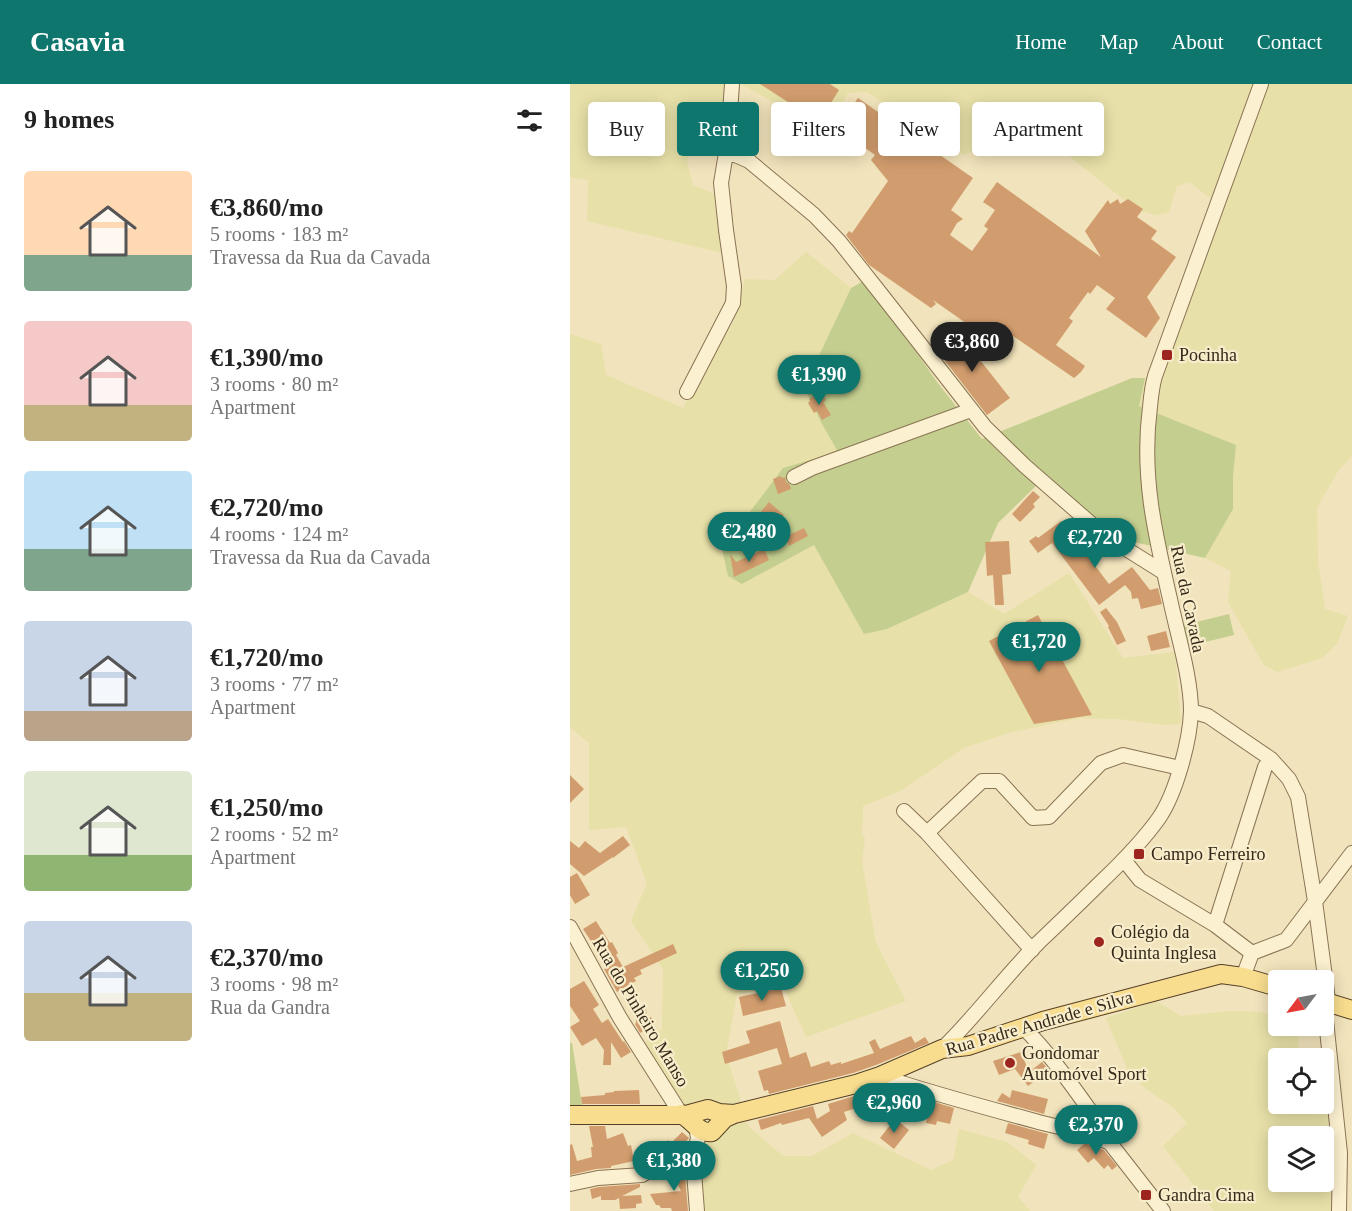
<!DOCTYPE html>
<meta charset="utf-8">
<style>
body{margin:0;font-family:Georgia,serif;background:#f2f2f2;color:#222;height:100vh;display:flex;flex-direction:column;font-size:22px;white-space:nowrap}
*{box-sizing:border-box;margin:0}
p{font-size:20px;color:#767676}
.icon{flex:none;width:33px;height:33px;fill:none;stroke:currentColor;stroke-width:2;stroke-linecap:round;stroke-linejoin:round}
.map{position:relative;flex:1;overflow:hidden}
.side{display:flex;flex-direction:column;background:#fff;width:570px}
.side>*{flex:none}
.guide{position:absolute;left:18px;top:18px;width:570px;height:54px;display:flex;gap:12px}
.needle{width:39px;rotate:238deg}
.tools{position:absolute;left:698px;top:886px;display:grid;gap:12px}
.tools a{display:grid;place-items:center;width:66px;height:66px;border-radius:6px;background:#fff;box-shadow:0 3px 15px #0003;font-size:30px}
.price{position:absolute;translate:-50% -51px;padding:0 14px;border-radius:21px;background:#0f766e;color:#fff;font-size:20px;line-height:39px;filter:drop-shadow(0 2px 3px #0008)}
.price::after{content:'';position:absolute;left:50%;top:36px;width:18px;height:14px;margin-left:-9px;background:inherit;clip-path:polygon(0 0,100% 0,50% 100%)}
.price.on{background:#222;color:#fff}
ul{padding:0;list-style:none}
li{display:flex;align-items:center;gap:18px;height:150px;padding:0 24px}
li span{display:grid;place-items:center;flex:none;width:168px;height:120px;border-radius:6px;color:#555}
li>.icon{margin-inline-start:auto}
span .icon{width:72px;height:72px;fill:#fffc;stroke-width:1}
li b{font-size:26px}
h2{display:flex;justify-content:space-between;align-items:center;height:72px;padding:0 24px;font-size:26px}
.pill{padding:0 21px;border-radius:6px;background:#fff;box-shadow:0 3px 15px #0003;font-size:21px;line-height:54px}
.pill.on{background:#0f766e;color:#fff}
header{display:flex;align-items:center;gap:36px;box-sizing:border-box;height:84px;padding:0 30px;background:#0f766e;color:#fff}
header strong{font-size:28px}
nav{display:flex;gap:33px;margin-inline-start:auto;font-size:21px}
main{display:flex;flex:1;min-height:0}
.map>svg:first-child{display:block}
.farmland{fill:#e7e0a8;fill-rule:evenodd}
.green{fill:#c4cf8f}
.building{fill:#d29d6e}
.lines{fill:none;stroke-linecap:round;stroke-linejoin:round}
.minor-casing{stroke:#897354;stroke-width:16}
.major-casing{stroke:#564029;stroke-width:20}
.minor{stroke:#fbf0cf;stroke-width:14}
.major{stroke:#f8dd8f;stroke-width:18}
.poi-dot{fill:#9c2520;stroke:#f8edcb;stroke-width:2}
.labels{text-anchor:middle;stroke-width:4.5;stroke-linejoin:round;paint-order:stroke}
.poi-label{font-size:18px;fill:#37291a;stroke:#f8edcb;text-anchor:start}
.street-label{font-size:18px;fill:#37291a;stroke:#f8edcb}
</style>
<header>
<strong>Casavia</strong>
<nav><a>Home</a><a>Map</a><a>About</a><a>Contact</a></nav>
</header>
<main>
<section class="side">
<h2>9 homes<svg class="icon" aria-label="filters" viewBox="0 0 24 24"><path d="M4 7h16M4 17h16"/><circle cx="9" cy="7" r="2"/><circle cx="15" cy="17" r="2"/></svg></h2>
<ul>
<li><span style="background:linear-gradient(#ffd9b3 70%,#7fa58c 0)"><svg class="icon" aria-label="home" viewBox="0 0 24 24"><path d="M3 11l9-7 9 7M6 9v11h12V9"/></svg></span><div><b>€3,860/mo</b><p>5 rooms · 183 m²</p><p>Travessa da Rua da Cavada</p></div></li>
<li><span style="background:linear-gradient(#f6c9c9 70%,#c2b280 0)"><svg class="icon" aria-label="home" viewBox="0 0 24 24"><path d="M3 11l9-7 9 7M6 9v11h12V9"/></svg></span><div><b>€1,390/mo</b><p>3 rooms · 80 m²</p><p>Apartment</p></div></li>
<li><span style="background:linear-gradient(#bfe0f5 65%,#7fa58c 0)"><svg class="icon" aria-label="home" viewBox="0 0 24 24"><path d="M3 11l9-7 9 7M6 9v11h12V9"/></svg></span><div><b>€2,720/mo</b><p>4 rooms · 124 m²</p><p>Travessa da Rua da Cavada</p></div></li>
<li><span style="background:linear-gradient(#c9d6e8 75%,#b9a48a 0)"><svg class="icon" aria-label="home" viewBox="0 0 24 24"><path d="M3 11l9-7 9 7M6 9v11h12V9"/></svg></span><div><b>€1,720/mo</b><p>3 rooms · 77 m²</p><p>Apartment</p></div></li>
<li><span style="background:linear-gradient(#dfe7d0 70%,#8fb573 0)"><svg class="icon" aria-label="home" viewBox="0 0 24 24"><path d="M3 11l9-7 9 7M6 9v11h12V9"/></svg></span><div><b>€1,250/mo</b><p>2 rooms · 52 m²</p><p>Apartment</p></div></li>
<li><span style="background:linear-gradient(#c9d6e8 60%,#c2b280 0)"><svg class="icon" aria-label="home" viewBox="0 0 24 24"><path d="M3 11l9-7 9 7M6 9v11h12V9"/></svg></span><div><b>€2,370/mo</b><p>3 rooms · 98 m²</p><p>Rua da Gandra</p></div></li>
</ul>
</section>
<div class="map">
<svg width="782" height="1127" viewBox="0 0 782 1127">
<rect width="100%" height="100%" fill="#f1e3bb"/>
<path class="farmland" d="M0,0H155L153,40L140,48L124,51L117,78L123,101L147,111L153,169L17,137L18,96L0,93Z
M171,0H782V372L768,387L747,424L748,478L755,525L778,532L767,560L752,574L707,588L694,581L658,518L661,487L635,474L663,425V393L666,361L569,322L575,294H591L652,124L620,98L607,102L599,128L586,131L567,126L438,24L425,23L415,37L408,65L394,71L297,8L278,9L256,48Z
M236,168L281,204L234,303L252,340L268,368L173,500L244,461L317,545L398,508L434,530L499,489L553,574L605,568L611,640L595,641L549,635L509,634L438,649L394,664L330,707L293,722L292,751L295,754L292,778L306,859L336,917L236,953L213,902L167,910L156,970L179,1043L213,1072H242L283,1049L361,1086L383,1076L389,1045L437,1058L466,1081L448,1113L460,1127H129L123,1033L74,959L92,945L93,885L61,837L77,799L56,743L19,746V659L0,643V250L31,260L36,291L113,324L164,237L175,195L205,196Z
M586,917L611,932L662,927L692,928L708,935V942H723L727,944L730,975H708V1020H742L749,1023L759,1020L762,1127H644L593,1062L617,1039L603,1023L576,1005L559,989L536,934ZM708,1053H753V1098H708Z"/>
<path class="green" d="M297,195L367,298L412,355L562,294H575L569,322L666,361L663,393V425L635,474L555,456L505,425L473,395L428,439L398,508L317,545L294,550L244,461L172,500L158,492L152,465L213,384L268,368L252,340L234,303L281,204Z
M659,530L664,551L619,562L614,541Z
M0,959H2L12,1021H0Z"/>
<path class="building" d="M190,0H260L269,6L249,38Z
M288,14L403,94L381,126L393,135L387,139L380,151L402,167L418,145L414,142L425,126L413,118L427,98L531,173L515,147L538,116L540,120L548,115L550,120L558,115L573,125L567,133L587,147L581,155L606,173L577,213L590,234L576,254L536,225L545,214L527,201L520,210L518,208L499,234L503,237L486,261L515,282L511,288L504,294L443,252L433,265L363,216L366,220L361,224L299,181L276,151L279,147L282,149L318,97L301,76L305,71L267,44Z
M387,247L440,314L417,331L365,264Z
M251,308L256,316L253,318L261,331L252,336L247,327L244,329L238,319L240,317L239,315Z
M211,392L212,394L215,393L216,398L220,401L221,405L208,410L203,395Z
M463,407L470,413L463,420L465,423L450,438L442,430Z
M199,418L214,431L193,455L179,442Z
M491,437L539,500L562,483L580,506L588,504L592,520L571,525L568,514L562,515L561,508L555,501L529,521L482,459L468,469L459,457L466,452L468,454Z
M234,444L238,452L219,462L215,453Z
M439,457L441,490L432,491L434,521H425L423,491L417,492L415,458Z
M194,465L199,476L164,493L160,470L166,478Z
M536,524L547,538L556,557L547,561L538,543L539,542L530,528Z
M468,531L522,631L464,640L419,557Z
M596,547L600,563L581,567L577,552Z
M0,691L14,705L0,719Z
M53,752L60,761L43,774V773L14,792L0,780V757L9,764L15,757L30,769Z
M7,789L20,811L5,820L0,811V793Z
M26,837L40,859L42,858L48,869L46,871L53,883L103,860L107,869L70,886L72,890L64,894L66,897L47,908L34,885L36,884L26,867L27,866L13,845Z
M14,897L29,921L23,925L32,939L38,935L53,958L54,957L61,968L51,974L41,958V981H33L34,966L26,954L12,962L0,943L10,937L0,922V905Z
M211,904L216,922L173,932L169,913Z
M66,924H76L77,935L81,933L85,940L70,949L65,940L66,939Z
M210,937L220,974L236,968L241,983L259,977L261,981L271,978V980L304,969L299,958L305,955L310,965L341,952L345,959L355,953L359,959L306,981L283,989L199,1010L198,1006L194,1007L188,987L212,980L207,964L155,980L152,968L180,959L176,947Z
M451,968L459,988L472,978L483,991L475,998L470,993L458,1002L445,985L429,991L423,977Z
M314,1003L384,1024L380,1040L367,1037L366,1041L356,1039L357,1034L324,1015L323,1019L315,1017L316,1014L297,1008Z
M69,1006L70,1020H12L11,1013L35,1011V1009L44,1008V1007Z
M442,1006L478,1015L474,1030L427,1017L432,1009L440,1014Z
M297,1008V1012L293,1010L298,1014L299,1020L274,1028L277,1036L252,1053L239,1034L212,1041L211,1039L191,1046L188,1036L243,1022L247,1035L260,1027L258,1020Z
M325,1035L339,1046L324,1065L310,1054Z
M438,1039L478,1050L474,1065L458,1060L459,1056L435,1049Z
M19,1042H35L37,1055L53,1049L58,1062L61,1061L64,1077L41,1082V1084L26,1085L0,1091V1061L2,1060L7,1077L22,1073L21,1063H23Z
M112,1048L119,1054L114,1060L105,1062L95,1067L91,1063L98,1056L101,1059Z
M515,1059L534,1066L547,1082L542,1086L538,1081L534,1085L524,1074L518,1079L507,1066Z
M110,1079H114L118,1127H102L101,1124H91L89,1121H86L80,1110L111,1107L103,1090H95L84,1096V1095Z
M70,1100V1103L52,1112L71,1111L72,1119L66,1120V1124L50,1125L49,1114L45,1116H31V1112L22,1115L20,1105L29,1103Z"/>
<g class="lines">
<g class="minor-casing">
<path id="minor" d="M156,67L179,77L244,131L269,157L311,210L415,343L455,382L534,451L593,488
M117,308L163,219L164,202L156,146L151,99L158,57L162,0
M224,393L242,384L401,326
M621,627L638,632L701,675L719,695L728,713L745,817L757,908L758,918L755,927L770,1069L769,1127
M334,727L357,749
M554,776L570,796L645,841L682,869
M645,841L695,683L701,675
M0,843L50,934L111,1030
M462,866L357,749L412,697H429L463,734L479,733L531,679L553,671L610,684
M673,893L682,869L716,856L782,769
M454,944C485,975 510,1013 536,1049L540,1059L593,1127
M372,965C406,932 435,892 469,858C490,838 511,818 531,798C552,778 572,758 589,734C606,709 620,657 621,627C621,593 607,549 600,515C585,450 571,391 580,323C581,312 582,302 585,292L691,0
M310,992C361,1009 413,1023 465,1037C490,1044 516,1048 540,1059
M126,1042L128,1054L123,1075L127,1127
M0,1100L28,1094L72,1091L107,1071L124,1067"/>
</g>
<g class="major-casing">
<path id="major" d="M753,917L782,926
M111,1030C123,1036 128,1050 142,1048L155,1034L164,1030L286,1000L310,992L372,965L398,962L473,937L651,890L673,893L708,903
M0,1031H116L138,1025L149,1029L164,1030"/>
</g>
<use href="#minor" class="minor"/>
<use href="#major" class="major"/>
</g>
<g class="poi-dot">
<rect x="591" y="265" width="12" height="12" rx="3"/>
<rect x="563" y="764" width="12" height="12" rx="3"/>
<circle cx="529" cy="858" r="6"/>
<circle cx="440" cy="979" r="6"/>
<rect x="570" y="1105" width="12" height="12" rx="3"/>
</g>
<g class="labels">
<g class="poi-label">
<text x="609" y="277">Pocinha</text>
<text x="581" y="776">Campo Ferreiro</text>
<text x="541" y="854">Colégio da<tspan x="541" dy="21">Quinta Inglesa</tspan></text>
<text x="452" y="975">Gondomar<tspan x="452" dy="21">Automóvel Sport</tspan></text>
<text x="588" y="1117">Gandra Cima</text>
</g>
<g class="street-label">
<text transform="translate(618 515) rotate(78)" y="6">Rua da Cavada</text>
<text transform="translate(71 928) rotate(59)" y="6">Rua do Pinheiro Manso</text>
<text transform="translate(469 939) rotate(-16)" y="6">Rua Padre Andrade e Silva</text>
</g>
</g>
</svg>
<div class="tools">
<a><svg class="needle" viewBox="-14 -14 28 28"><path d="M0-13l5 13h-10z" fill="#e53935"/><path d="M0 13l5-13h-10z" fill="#767676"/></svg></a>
<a><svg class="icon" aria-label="locate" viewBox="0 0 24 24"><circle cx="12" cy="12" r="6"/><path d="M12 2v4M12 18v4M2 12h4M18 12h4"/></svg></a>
<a><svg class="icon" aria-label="layers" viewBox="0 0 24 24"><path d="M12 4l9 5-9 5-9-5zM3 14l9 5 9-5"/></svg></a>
</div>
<b class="price on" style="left:402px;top:289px">€3,860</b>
<b class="price" style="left:249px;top:322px">€1,390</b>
<b class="price" style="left:179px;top:479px">€2,480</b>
<b class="price" style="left:525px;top:485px">€2,720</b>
<b class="price" style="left:469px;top:589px">€1,720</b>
<b class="price" style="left:192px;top:918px">€1,250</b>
<b class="price" style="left:324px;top:1050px">€2,960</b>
<b class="price" style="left:526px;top:1072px">€2,370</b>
<b class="price" style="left:104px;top:1108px">€1,380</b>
<div class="guide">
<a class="pill">Buy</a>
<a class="pill on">Rent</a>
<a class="pill">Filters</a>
<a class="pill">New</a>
<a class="pill">Apartment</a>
</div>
</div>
</main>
